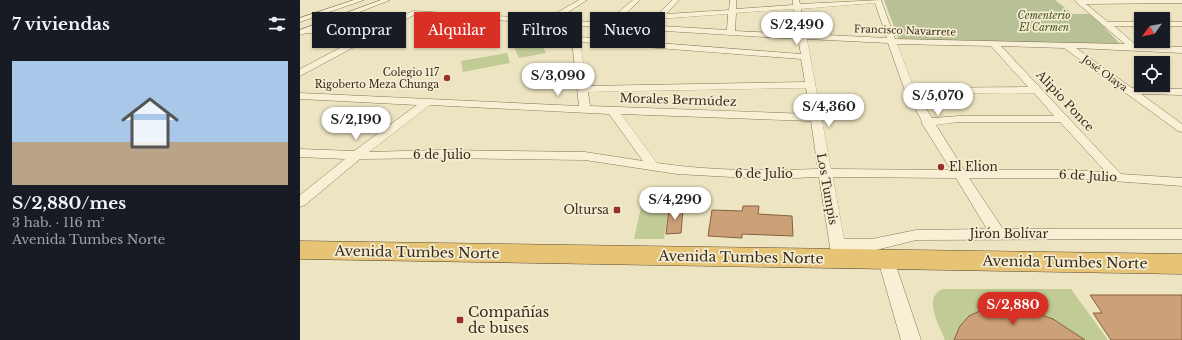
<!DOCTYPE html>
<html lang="es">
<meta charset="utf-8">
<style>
body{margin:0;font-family:"Libre Baskerville",serif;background:#242831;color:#f1f3f6;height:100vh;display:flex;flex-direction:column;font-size:15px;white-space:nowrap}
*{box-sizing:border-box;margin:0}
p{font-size:13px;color:#9ea1a6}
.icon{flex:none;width:22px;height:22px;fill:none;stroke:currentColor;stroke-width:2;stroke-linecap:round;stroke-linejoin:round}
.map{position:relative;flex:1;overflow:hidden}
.details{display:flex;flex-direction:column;background:#171b24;width:300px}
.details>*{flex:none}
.banner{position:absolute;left:12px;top:12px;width:380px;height:36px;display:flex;gap:8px}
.needle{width:26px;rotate:237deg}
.buttons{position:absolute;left:834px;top:12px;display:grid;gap:8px}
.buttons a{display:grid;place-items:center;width:36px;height:36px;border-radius:0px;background:#171b24;box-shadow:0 1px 3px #0004;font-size:20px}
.price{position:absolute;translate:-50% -34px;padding:0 9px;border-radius:14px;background:#fff;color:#222;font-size:13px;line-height:26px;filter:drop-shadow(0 1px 2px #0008)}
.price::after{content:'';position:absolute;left:50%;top:24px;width:12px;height:9px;margin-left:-6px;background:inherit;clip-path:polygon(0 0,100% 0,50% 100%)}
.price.current{background:#d93025;color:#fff}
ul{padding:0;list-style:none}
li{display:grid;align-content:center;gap:8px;height:212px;padding:0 12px}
li span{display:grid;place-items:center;height:124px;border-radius:0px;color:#555}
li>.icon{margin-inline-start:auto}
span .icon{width:72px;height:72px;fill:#fffc;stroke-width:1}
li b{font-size:17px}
h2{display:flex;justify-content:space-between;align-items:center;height:48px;padding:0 12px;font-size:17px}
.pill{padding:0 14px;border-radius:0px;background:#171b24;box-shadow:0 1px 3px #0004;font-size:14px;line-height:36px}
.pill.current{background:#d93025;color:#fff}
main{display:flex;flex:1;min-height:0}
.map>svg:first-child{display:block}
.green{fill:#c1cb95}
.cemetery{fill:#b8c095}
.building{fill:#cca177;stroke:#86603f}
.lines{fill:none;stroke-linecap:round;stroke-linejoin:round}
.minor-casing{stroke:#877559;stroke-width:1}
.trunk-casing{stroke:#54432d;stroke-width:1}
.minor{fill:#f8f0d4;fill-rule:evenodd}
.trunk{fill:#e7c376;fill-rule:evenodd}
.poi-dot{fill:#953129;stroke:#f5edd1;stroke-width:1.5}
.labels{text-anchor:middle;stroke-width:3.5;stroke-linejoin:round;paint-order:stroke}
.far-park-label{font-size:10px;font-style:italic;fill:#435324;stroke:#f5edd1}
.far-street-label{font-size:10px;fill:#372b1d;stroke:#f5edd1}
.far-poi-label{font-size:10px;fill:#372b1d;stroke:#f5edd1;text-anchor:end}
.street-label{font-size:12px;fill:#372b1d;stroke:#f5edd1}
.poi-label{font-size:12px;fill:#372b1d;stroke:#f5edd1;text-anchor:start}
.near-street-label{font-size:14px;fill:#372b1d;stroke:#f5edd1}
.near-poi-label{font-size:14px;fill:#372b1d;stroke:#f5edd1;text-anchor:start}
</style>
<main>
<section class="details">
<h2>7 viviendas<svg class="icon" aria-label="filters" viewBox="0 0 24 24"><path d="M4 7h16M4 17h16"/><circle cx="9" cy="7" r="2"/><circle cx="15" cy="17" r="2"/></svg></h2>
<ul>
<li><span style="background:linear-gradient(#a9c7e8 65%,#b9a48a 0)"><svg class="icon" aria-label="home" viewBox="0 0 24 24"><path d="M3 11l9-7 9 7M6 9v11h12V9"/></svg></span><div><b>S/2,880/mes</b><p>3 hab. · 116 m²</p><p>Avenida Tumbes Norte</p></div></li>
</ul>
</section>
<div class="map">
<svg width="882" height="340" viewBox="0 0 882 340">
<rect width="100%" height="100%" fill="#ede4c1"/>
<path class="green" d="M238,38L246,53L219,58L212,43Z
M207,53L210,63L163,72L161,61Z
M343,198H370L364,239H334Z
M643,289H771L808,340H645C639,324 622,298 643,289Z"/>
<path class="cemetery" d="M584,0H755L773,14H792L820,44L599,40Z"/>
<path class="building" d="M443,206H459L458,214L492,216L493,236L442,234V238L408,236L412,210L442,211Z
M369,209H383L381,233L366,234Z
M790,295H882V340H811L793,313H802Z
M697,307H715L733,312L753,319L785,340H654L660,326L669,316L682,310Z"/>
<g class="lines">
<g class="minor-casing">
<path id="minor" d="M54,0H64L0,22V18Z
M81,0H90L16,29L65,35L113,11L246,19L279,0H287L256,20L313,23L309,21L310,19L333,0H340L322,17L357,15L372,0H379L366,14L429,10L430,0H436V9L493,5V0H499L500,4L581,0L595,39L825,44L776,2L775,0H882V3L786,4L808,22H841V26H814L836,45L882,47V53L776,48L832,88L882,89V95L841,94L882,124V132L878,131L764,48L701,46L821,174L882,178V186L771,178H669L703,229H882V239L616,240L572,251H547L545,257L539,259L533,257L531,253L519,177L469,179L377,174L285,160L140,158L60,159L5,205L0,207V195L45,159L0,157V149L54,151L117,105L0,99V93L279,106L271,32L275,30L279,32L280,37L501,54L498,39L249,24L245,25L241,23L114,15L0,76V69L57,39L7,33L0,35V30ZM575,3L587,38L506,34L501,9ZM494,9L498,34L435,31L436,13ZM428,14L427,30L313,23L316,22ZM507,39L588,43L605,91L622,121L621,122L651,170L531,169ZM280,42L501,59L505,82L287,86ZM597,44L691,46L728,87L614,88ZM506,88L510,114L290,106L288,92ZM734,93L754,116H659L632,118L617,94ZM130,105L309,114L343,161L285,152L140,150L69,152ZM321,114L511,121L518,169C465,171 410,171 357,163ZM659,122H760L806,172L771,170H664L636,125ZM533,177L656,178L687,229L616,230L572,239H544Z
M863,22H882V26H863Z
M586,254L592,256L594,260L621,340H601L578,260L580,256Z"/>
</g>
<g class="trunk-casing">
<path id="trunk" d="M0,241L882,254V274L0,259Z"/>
</g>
<use href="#minor" class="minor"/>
<use href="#trunk" class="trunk"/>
</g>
<g class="poi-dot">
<circle cx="147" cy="78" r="4"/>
<circle cx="641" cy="167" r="4"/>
<rect x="313" y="206" width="8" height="8" rx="2"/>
<rect x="156" y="316" width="8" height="8" rx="2"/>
</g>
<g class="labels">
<g class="far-park-label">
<text x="744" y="19">Cementerio<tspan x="744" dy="12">El Carmen</tspan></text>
</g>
<g class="far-street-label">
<text transform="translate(605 30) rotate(2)" y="4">Francisco Navarrete</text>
<text transform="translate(805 73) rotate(36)" y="4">José Olaya</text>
</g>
<g class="far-poi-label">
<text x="139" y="76">Colegio 117<tspan x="139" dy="12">Rigoberto Meza Chunga</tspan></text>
</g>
<g class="street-label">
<text transform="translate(378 100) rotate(2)" y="4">Morales Bermúdez</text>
<text transform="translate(765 101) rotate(47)" y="4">Alipio Ponce</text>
<text x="142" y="159">6 de Julio</text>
<text x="464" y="178">6 de Julio</text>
<text transform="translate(788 176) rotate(3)" y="4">6 de Julio</text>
<text transform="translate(527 189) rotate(80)" y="4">Los Tumpis</text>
<text x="709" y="238">Jirón Bolívar</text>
</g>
<g class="poi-label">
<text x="649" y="171">El Elion</text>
<text x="309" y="214" text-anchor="end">Oltursa</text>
</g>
<g class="near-street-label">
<text transform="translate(117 252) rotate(1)" y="5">Avenida Tumbes Norte</text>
<text transform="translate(441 257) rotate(1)" y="5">Avenida Tumbes Norte</text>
<text transform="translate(765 262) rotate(1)" y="5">Avenida Tumbes Norte</text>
</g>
<g class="near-poi-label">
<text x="168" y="317">Compañías<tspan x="168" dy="16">de buses</tspan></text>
</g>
</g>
</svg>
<div class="buttons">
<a><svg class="needle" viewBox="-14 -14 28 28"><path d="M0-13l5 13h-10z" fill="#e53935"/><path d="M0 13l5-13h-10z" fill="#9ea1a6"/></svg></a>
<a><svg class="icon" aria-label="locate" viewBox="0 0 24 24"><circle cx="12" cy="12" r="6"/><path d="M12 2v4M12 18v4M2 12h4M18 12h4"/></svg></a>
</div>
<b class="price" style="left:497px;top:46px">S/2,490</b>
<b class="price" style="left:258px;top:97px">S/3,090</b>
<b class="price" style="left:638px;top:117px">S/5,070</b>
<b class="price" style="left:529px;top:128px">S/4,360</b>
<b class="price" style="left:56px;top:141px">S/2,190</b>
<b class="price" style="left:375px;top:221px">S/4,290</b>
<b class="price current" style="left:713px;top:326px">S/2,880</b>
<div class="banner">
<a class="pill">Comprar</a>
<a class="pill current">Alquilar</a>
<a class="pill">Filtros</a>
<a class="pill">Nuevo</a>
</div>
</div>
</main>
